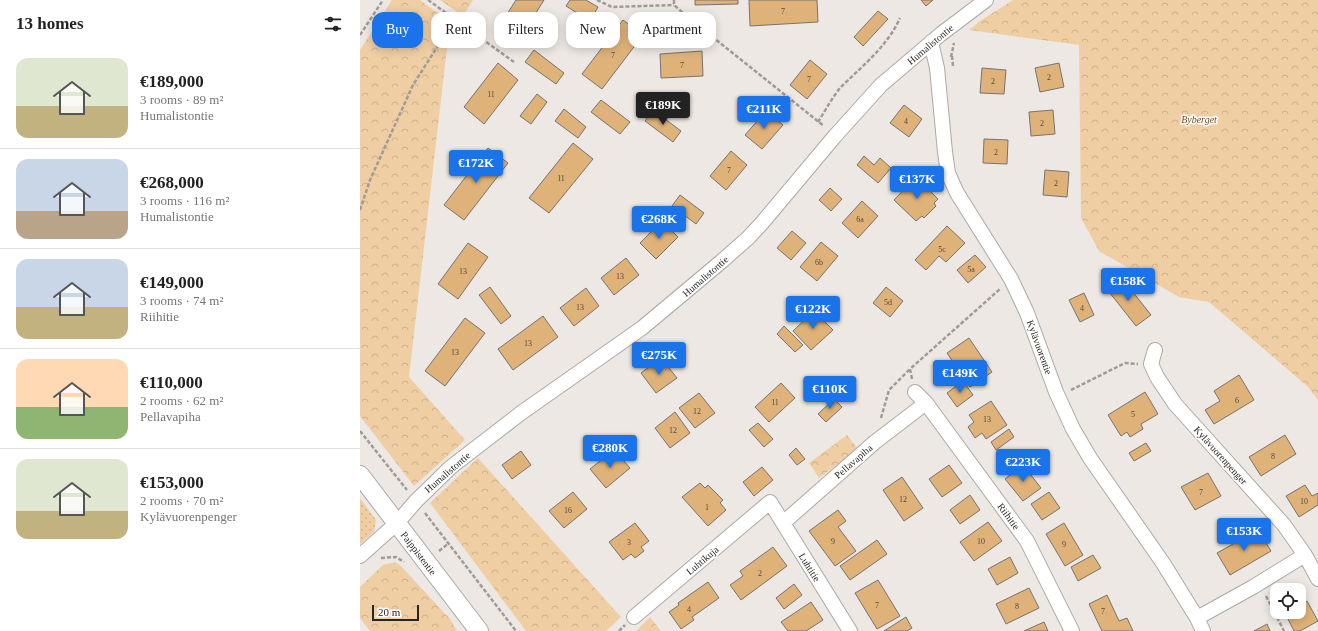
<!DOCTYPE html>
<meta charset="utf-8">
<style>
body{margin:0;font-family:"Times New Roman",serif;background:#f6f6f6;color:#202124;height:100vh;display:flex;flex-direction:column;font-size:15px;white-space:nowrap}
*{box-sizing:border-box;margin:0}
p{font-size:13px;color:#757577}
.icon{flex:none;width:22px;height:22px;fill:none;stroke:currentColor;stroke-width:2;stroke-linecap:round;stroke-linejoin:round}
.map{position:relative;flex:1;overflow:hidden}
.side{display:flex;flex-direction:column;background:#fff;width:360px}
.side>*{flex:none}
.hud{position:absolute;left:12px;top:12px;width:380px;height:36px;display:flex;gap:8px}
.buttons{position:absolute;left:910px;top:583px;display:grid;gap:8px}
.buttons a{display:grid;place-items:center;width:36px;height:36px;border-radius:8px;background:#fff;box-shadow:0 2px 10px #0003;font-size:20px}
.scale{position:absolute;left:12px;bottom:10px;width:47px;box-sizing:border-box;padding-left:4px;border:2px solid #282624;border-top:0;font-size:11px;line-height:14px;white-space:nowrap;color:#282624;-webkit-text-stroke:3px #fff;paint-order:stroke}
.price{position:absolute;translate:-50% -34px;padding:0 9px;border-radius:4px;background:#1a73e8;color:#fff;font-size:13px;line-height:26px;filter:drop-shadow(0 1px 2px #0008)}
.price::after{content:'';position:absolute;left:50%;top:24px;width:12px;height:9px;margin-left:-6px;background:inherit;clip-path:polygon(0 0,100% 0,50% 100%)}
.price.active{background:#222;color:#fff}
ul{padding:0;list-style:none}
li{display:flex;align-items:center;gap:12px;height:100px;padding:0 16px}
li+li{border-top:1px solid #e0e0e0}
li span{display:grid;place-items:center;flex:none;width:112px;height:80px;border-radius:12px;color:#555}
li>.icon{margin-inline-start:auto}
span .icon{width:48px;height:48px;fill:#fffc;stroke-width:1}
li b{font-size:17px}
h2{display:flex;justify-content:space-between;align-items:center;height:48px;padding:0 16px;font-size:17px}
.chip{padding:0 14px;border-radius:12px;background:#fff;box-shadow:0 2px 10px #0003;font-size:14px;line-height:36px}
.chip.active{background:#1a73e8;color:#fff}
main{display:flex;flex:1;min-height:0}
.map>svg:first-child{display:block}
.grass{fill:url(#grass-dots)}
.forest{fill:url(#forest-crowns)}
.building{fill:#dfb27a;stroke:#77736e}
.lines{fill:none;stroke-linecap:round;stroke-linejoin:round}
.minor-casing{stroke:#ada9a4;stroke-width:16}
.tertiary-casing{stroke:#ada9a4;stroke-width:20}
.path{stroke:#9f9b97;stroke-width:2.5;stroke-dasharray:4 2;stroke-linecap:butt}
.minor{stroke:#fff;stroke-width:14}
.tertiary{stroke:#fff;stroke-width:18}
.labels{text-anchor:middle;stroke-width:3;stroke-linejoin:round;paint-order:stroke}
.number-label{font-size:8px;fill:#56493a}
.street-label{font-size:10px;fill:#282624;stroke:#fff}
.park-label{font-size:10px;font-style:italic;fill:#6b4c21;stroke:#fff}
</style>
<main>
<section class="side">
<h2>13 homes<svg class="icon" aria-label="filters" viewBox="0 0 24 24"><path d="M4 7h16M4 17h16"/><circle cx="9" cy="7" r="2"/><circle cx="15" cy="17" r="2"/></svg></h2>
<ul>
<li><span style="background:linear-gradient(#dfe7d0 60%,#c2b280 0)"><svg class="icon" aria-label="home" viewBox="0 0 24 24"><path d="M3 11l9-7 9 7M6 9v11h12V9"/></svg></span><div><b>€189,000</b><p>3 rooms · 89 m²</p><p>Humalistontie</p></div></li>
<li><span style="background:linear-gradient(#c9d6e8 65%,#b9a48a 0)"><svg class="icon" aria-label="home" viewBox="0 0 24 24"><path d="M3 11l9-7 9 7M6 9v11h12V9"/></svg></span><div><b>€268,000</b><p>3 rooms · 116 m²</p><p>Humalistontie</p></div></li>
<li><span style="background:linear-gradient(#c9d6e8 60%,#c2b280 0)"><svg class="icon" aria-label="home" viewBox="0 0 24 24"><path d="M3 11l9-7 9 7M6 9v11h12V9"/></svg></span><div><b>€149,000</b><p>3 rooms · 74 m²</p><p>Riihitie</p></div></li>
<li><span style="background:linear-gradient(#ffd9b3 60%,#8fb573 0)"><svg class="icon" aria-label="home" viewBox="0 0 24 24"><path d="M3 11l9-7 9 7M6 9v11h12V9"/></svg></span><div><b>€110,000</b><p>2 rooms · 62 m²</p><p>Pellavapiha</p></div></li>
<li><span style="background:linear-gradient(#dfe7d0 65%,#c2b280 0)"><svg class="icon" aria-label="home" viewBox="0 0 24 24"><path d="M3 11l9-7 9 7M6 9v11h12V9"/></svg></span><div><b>€153,000</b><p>2 rooms · 70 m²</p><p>Kylävuorenpenger</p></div></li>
</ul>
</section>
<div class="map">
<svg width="958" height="631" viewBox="0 0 958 631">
<defs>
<pattern id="grass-dots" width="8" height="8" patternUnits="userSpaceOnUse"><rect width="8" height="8" fill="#f0cea4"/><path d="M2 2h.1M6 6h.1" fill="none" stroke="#ceb18d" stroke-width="1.8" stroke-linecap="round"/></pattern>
<pattern id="forest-crowns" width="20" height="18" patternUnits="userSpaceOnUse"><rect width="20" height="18" fill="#f0cea4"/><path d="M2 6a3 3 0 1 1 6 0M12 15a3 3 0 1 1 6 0" fill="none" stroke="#ceb18d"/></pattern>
</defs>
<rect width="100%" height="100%" fill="#ede8e3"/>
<path class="grass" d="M0,498L16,520L14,532L0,544Z"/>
<path class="forest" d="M32,0H60L96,27L88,39L49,377L105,440L54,486L0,416V50Z
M80,0H113L103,16Z
M653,0H958V400L948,387L849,302L819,297L739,251L721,218L719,45L609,30L620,21Z
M487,435L498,449L459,478L449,463Z
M118,458L261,617L246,631H166L70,503Z
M35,562L41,566L90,619L97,631H10L0,618V587L23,565Z
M290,617L301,631H276Z"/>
<path class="building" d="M156,0H184L155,46L135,33Z
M210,0H226L238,7L230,21L206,6Z
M335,0H378V4L335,5Z
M389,0H457L458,22L390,26Z
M561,0H573L566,6Z
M518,11L528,19L503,46L494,37Z
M263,20L283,35L242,89L222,74Z
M174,50L204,73L196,84L165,62Z
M342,51L343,76L301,78L300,54Z
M450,60L467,74L447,99L430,85Z
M138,63L158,80L124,124L104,107Z
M699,63L704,87L680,92L675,68Z
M622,68L646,70L644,94L620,93Z
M177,94L187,102L171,124L160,116Z
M241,100L270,122L260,134L231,112Z
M544,105L562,119L549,137L530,123Z
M204,109L226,127L218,138L195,121Z
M293,110L321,131L313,142L285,121Z
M693,110L695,134L671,136L669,112Z
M406,111L423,125L402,149L385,135Z
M624,139L648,140L647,164L623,163Z
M213,143L233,159L189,213L169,198Z
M128,148L148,163L104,220L84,205Z
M371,151L387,165L366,190L350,176Z
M504,156L514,165L520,158L531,168L518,183L497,165Z
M685,170L709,172L707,197L683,195Z
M556,177L578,199L574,203L576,206L564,218L562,216L556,221L534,200Z
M470,188L482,199L471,211L459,200Z
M320,195L344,213L336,224L312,206Z
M502,201L518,216L498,238L482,223Z
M302,221L318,237L296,259L280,243Z
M587,226L605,243L586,262L579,256L566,270L555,260Z
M432,231L446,243L431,260L417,248Z
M461,242L478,256L457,281L440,267Z
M108,243L128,257L98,299L78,284Z
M615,255L626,267L608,283L597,270Z
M266,258L279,275L254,295L241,278Z
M761,277L791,315L776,326L746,288Z
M130,287L151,316L141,324L119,295Z
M526,287L543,301L530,317L513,303Z
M226,288L239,306L214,326L200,308Z
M724,293L734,315L720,322L709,300Z
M454,311L473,330L451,350L433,331Z
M183,316L198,337L153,370L138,349Z
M105,318L125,333L85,386L65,371Z
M424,326L443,345L435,352L417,334Z
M609,338L632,372L610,387L587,353Z
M301,358L317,378L296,393L281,373Z
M879,375L894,400L854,424L845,410L860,401L854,391Z
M603,381L613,395L597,407L587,393Z
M421,383L435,398L409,422L395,407Z
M785,392L798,414L781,424L783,429L770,437L767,432L761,436L748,415Z
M339,393L355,413L335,428L319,408Z
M474,399L482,407L466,422L458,414Z
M631,401L647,425L626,439L622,433L615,438L608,427L614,422L609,415Z
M315,412L330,433L310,448L295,428Z
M398,423L413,439L404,447L389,430Z
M649,429L654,437L636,450L631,442Z
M925,435L936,454L901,476L889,457Z
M786,443L791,451L774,461L769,453Z
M436,448L445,459L437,465L429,455Z
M254,450L270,468L246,488L230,469Z
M161,451L171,465L152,479L142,465Z
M589,465L602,483L582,497L569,479Z
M663,465L681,488L663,501L645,479Z
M402,467L413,480L394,496L383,482Z
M848,473L861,496L835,510L821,487Z
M542,477L563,508L544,521L523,490Z
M340,483L345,488L348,485L363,500L360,503L366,510L348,526L322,497Z
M945,485L952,496L958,493V505L939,517L926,496Z
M213,492L227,509L204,528L189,511Z
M689,492L700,508L682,520L671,504Z
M610,495L620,510L600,524L590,510Z
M478,510L486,521L478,527L496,551L475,566L449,531Z
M628,522L642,541L614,561L600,542Z
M275,523L289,541L281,547L284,551L275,558L271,554L263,560L249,542Z
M704,523L723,555L705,566L686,534Z
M898,530L911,551L870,575L857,553Z
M517,540L527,554L490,580L480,566Z
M413,547L427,566L381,600L370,585L383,576L380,571Z
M733,555L741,568L718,581L711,567Z
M650,557L658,573L637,585L628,569Z
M518,580L540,616L517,629L495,593Z
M348,582L359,598L332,617L334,620L321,629L309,612L319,605L318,603Z
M434,584L442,595L424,609L416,598Z
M669,588L679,608L646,624L636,604Z
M747,595L759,621L767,618L773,631H742L729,604Z
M947,601L958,621L940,631H934L925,613L928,612H939V606Z
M451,602L463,620L446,631H428L421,622Z
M546,617L552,628L547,631H524Z
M684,622L688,631H664Z
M907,624L910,631H894Z"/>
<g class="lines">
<g class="minor-casing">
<path id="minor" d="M571,42L577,68L585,152L588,173L597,193L651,279L667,313L696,392L713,429L730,458L803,563L837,618L843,631
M795,350L791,364L797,377L815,404L924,525L945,555L958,579
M555,392L566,403L667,541L712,631
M423,523L515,442L566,403
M0,556L37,523L56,501L91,467L161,413L282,328L362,261L388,238L402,223L475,136L521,85L581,34L626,0
M274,617L410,502L490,631
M837,618L893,587L945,555"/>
</g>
<g class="tertiary-casing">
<path id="tertiary" d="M0,475L119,631"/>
</g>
<path class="path" d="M68,0L154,62
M237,0L252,7L314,5
M314,0V5L330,19L464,126
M0,35L23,0
M592,56L593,66
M591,57L594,43
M458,122C465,111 472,98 480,88C502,66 527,47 540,18
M0,210L10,180L53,85L95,19
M552,379L550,369L640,289
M711,390L765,363L778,364
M521,418L529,390L550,369
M0,431L47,490
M65,513L156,631
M79,551L88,544
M21,558L36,557L44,562
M906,596L924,631
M259,631L265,625"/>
<use href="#minor" class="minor"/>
<use href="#tertiary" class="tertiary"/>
</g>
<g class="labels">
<g class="number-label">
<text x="423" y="14">7</text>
<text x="253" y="58">7</text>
<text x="322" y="68">7</text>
<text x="689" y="80">2</text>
<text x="449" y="82">7</text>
<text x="633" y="84">2</text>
<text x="131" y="97">11</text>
<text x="546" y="124">4</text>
<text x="682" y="126">2</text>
<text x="636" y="155">2</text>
<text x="369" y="173">7</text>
<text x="201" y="181">11</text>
<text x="696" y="186">2</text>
<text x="500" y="222">6a</text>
<text x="582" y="252">5c</text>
<text x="459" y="265">6b</text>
<text x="611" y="272">5a</text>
<text x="103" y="274">13</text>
<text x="260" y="279">13</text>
<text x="528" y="305">5d</text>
<text x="220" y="310">13</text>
<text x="722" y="311">4</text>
<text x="168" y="346">13</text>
<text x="95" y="355">13</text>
<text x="877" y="403">6</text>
<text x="415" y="405">11</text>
<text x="337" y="414">12</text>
<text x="773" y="417">5</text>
<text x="627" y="422">13</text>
<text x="313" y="433">12</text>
<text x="913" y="459">8</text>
<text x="841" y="495">7</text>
<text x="543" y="502">12</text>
<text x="944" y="504">10</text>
<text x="347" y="510">1</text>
<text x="208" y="513">16</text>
<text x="473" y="544">9</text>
<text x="621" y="544">10</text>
<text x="269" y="545">3</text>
<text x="704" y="547">9</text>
<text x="400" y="576">2</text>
<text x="517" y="608">7</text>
<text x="657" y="609">8</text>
<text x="329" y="612">4</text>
<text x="743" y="614">7</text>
</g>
<g class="street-label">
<text transform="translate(570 44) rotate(-40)" y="4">Humalistontie</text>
<text transform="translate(345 276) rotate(-41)" y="4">Humalistontie</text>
<text transform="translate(680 347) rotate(70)" y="4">Kylävuorentie</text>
<text transform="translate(861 455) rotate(48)" y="4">Kylävuorenpenger</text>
<text transform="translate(493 461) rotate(-41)" y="4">Pellavapiha</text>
<text transform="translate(87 472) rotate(-41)" y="4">Humalistontie</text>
<text transform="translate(649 516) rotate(54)" y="4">Riihitie</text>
<text transform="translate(59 553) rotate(53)" y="4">Paippistentie</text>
<text transform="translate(342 560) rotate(-40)" y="4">Luhtikuja</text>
<text transform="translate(450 567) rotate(58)" y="4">Luhtitie</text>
</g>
<g class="park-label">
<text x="839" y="123">Byberget</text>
</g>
</g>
</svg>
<div class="buttons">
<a><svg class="icon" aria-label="locate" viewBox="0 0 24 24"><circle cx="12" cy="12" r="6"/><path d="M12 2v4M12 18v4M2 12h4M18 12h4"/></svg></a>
</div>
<div class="scale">20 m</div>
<b class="price active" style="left:303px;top:126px">€189K</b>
<b class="price" style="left:404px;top:130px">€211K</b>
<b class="price" style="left:116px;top:184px">€172K</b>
<b class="price" style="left:557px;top:200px">€137K</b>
<b class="price" style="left:299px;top:240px">€268K</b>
<b class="price" style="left:768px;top:302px">€158K</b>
<b class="price" style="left:453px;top:330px">€122K</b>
<b class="price" style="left:299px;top:376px">€275K</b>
<b class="price" style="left:600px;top:394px">€149K</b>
<b class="price" style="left:470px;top:410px">€110K</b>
<b class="price" style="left:250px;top:469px">€280K</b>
<b class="price" style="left:663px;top:483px">€223K</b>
<b class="price" style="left:884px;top:552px">€153K</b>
<div class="hud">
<a class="chip active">Buy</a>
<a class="chip">Rent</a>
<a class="chip">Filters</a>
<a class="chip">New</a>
<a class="chip">Apartment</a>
</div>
</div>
</main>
